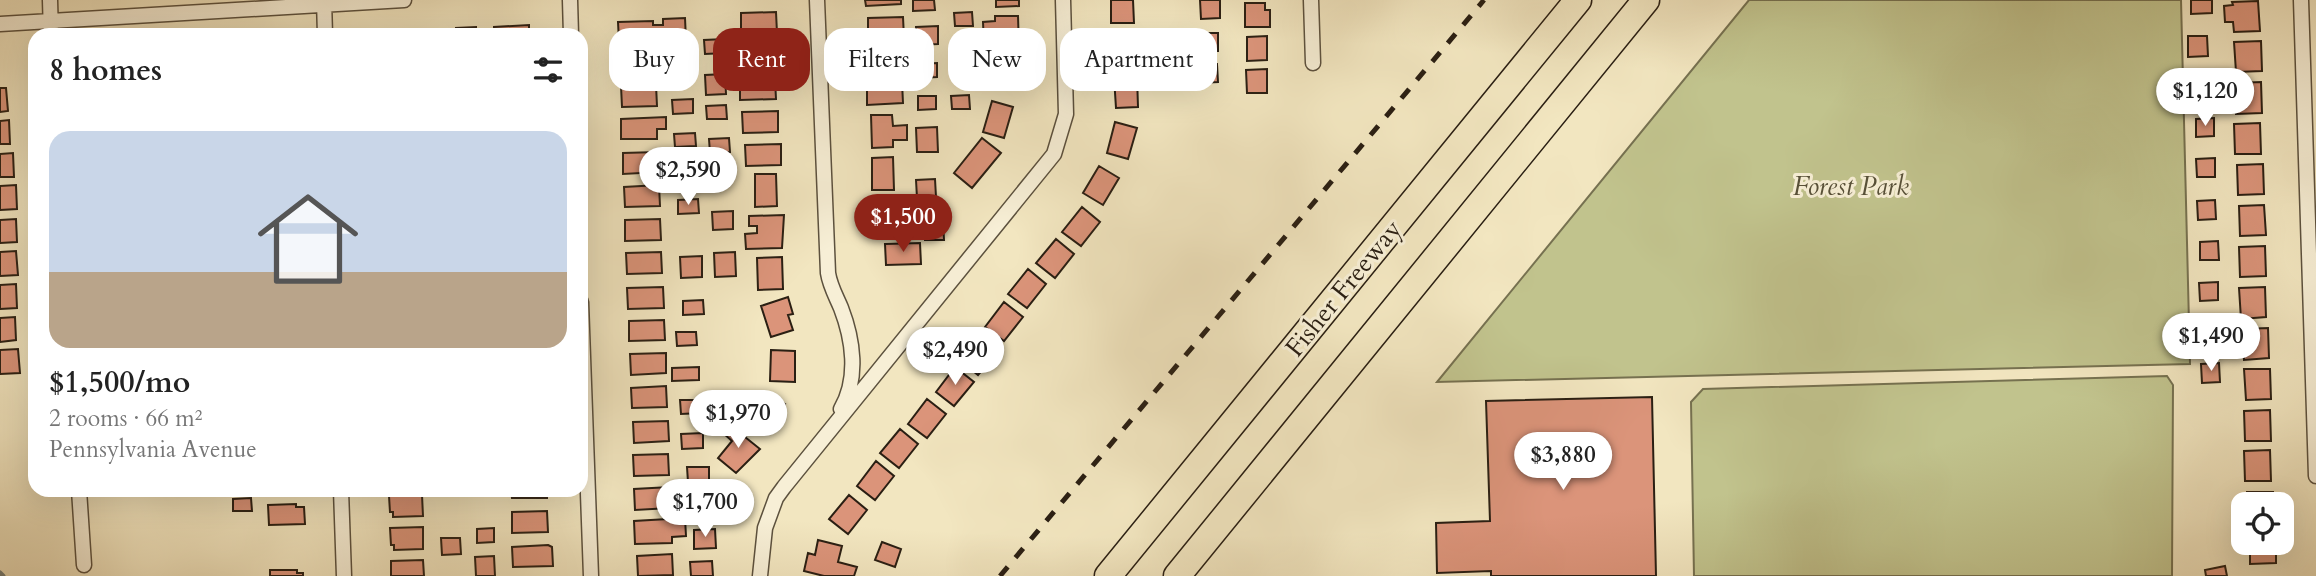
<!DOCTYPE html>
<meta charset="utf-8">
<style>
body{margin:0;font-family:Cardo,serif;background:#f6f6f6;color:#222;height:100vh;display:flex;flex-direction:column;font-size:26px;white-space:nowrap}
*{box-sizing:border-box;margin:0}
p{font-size:23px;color:#767676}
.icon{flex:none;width:38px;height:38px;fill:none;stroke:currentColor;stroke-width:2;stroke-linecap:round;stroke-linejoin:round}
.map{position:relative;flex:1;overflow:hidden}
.drawer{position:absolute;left:28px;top:28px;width:560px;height:469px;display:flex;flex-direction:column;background:#fff;border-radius:21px;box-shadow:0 7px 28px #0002}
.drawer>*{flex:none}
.hud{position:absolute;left:609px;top:28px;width:665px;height:63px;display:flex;gap:14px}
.fabs{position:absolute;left:2231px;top:492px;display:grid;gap:14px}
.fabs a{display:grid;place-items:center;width:63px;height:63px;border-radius:14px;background:#fff;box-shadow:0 7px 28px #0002;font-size:35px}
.price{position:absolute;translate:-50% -60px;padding:0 16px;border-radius:24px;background:#fff;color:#222;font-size:23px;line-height:46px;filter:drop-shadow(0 2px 4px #0008)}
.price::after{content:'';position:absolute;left:50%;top:42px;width:21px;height:16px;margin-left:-10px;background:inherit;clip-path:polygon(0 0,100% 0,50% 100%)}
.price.on{background:#8f2418;color:#fff}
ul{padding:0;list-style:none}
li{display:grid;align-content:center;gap:14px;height:371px;padding:0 21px}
li span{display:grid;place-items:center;height:217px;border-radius:21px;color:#555}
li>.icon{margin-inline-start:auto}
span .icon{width:126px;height:126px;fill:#fffc;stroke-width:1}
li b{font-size:30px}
h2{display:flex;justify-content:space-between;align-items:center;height:84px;padding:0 21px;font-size:30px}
.tag{padding:0 24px;border-radius:21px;background:#fff;box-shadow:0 7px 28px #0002;font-size:24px;line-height:63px}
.tag.on{background:#8f2418;color:#fff}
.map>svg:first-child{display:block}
.green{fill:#c1c38d;stroke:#767150;stroke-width:2}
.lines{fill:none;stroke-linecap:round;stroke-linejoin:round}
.stream{stroke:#717e7a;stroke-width:5}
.building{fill:#db947a;stroke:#2a1f13;stroke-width:2}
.street-casing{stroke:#5c513e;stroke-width:17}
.highway-casing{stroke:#2a1f13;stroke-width:29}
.street{stroke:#f7efd6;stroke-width:14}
.highway{stroke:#f2e6c0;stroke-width:26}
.rail{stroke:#2a1f13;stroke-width:5;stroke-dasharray:12 12;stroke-linecap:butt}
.labels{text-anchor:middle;stroke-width:6;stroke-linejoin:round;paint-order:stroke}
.park-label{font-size:26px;font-style:italic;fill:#575038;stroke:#f7efd6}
.street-label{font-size:26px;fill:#2a1f13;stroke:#f7efd6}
</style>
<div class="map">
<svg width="2316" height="576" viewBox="0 0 2316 576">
<rect width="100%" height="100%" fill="#f2e6c0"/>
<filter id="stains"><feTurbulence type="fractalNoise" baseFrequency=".00286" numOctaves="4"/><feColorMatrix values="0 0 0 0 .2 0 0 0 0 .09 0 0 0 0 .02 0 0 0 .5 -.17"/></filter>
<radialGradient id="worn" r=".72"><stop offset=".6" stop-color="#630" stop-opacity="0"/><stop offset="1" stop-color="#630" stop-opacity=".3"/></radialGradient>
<path class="green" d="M1749,0H2181L2190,364L1437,382Z
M2167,376L2173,385L2172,576H1694L1691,402L1703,389Z"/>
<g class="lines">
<path class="stream" d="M0,573L3,576"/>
</g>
<path class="building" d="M865,0H901V4L866,6Z
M913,0H934L935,10L913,11Z
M996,0H1019V6L996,7Z
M1111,0H1133L1134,23H1111Z
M1200,0H1220V18L1201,19Z
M2191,0H2212V13L2191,14Z
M2258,1L2260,31L2234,32L2233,22H2225L2224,6L2233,5L2232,2Z
M1245,3H1265V10H1270V27H1245Z
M776,12L777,33L741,34V13Z
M972,12L973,26H955L954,13Z
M995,16H1018L1019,48L996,49V45H984L983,22L995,21Z
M903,17L904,38L868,39V18Z
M685,18L686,40L619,42L618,22L653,21V25H663V19Z
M529,25V35H494V27Z
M938,26V44L917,45L916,27Z
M476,27V35H456V28Z
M1198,33H1218V51H1199Z
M1136,36L1137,65L1112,67L1111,37Z
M1267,36V60L1247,61V37Z
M2188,36H2207L2208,56L2188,57Z
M725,39V53L705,54L704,40Z
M2261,41L2262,71L2236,72L2234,42Z
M776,45V66L741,67L740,47Z
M914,48L915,68L868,71L867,50Z
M654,50L655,71L620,73L619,52Z
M1178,52V70L1159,71V53Z
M1018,57L1019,89L996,90V58Z
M691,60L692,79H672L671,61Z
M937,63V77L919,78V64Z
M1217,64L1218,82L1199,83L1198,65Z
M1267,69V93H1247L1246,70Z
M725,74L726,94L706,95L705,75Z
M1137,76L1138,107L1116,108L1114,77Z
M2212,76V95L2194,96V77Z
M775,79L776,99L740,100V80Z
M902,82L903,103L867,105V84Z
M2261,82L2262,113L2236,114L2235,83Z
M656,85L657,106L622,107L621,86Z
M0,88H6L8,111L0,112Z
M969,95L970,109H952L951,96Z
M918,96H936V109L918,110Z
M693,99V113L673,114L672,100Z
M992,101L1013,107L1004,138L983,132Z
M726,105L727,119H707L706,106Z
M778,111V132L743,133L742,112Z
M871,115H892L893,126L907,125V140H893V147L872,148Z
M666,117V129H657V139H621V119Z
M2214,118V136L2196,137V119Z
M9,120L10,144H0V121Z
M1115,122L1137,128L1128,159L1107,153Z
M2260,123L2261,154H2235L2234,124Z
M937,127L938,152H917L916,128Z
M695,133L696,146L675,147L674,134Z
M729,138L730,152L710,153L709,139Z
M982,138L1001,153L972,188L954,173Z
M781,144V165L746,166L745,145Z
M658,152L659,172L623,174V153Z
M13,153L14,177H0V154Z
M893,157L894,190H872V158Z
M2215,158V177H2197L2196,159Z
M2263,164L2264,194L2238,195L2237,165Z
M698,165L699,179L678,180V166Z
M1099,166L1119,178L1103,205L1083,193Z
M729,170V184L709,185L708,171Z
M755,174H776L777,206L755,207Z
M935,179L936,197L917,198L916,180Z
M16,185L17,209L0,210V186Z
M659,185L660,206L625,207L624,187Z
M698,199L699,213L678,214V200Z
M2215,200L2216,219L2198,220L2197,201Z
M874,203H896L897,235L875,236Z
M2264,205L2266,235L2240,236L2239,206Z
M1082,207L1100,222L1081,246L1062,232Z
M733,211V229L713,230L712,212Z
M784,215L782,248L746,249L745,234L757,233V226H749V216Z
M16,219L17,242L0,243V220Z
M660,219L661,240L625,241V220Z
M924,222H943L944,240H925Z
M1056,239L1074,254L1055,278L1036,263Z
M2218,241L2219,260H2200V242Z
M920,243L921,264L886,265L885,244Z
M2265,246L2266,276L2240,277L2239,247Z
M16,251L18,275L0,276V252Z
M661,252L662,273L627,274L626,253Z
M735,252L736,276L715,277L714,253Z
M702,256V277L681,278L680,257Z
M782,257L783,289L758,290L757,258Z
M1028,269L1046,284L1027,308L1008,294Z
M2218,282V300L2200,301L2199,283Z
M16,284L17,308L0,309V285Z
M663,287L664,308L628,309L627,288Z
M2265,287L2266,317L2241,319L2239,288Z
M788,297L793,314L788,315L793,330L771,337L761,306Z
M703,300L704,314L683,315V301Z
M1004,302L1023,317L1004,341L985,327Z
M15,317L16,340L0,342V318Z
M664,320L665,340L629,341V321Z
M2222,322L2223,341H2205L2204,323Z
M2268,328L2269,358L2244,360L2242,329Z
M676,332H696L697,345L677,346Z
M979,336L998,351L978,375L960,360Z
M18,349L20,373L0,374V350Z
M771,350L795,351V382L770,381Z
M666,353V373L631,375L630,354Z
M2219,363L2220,382L2202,383L2201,364Z
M699,367V380L672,381V368Z
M955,367L974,382L954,406L936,392Z
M2244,369H2270L2271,399L2246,400Z
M666,386L667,407L632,408L631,388Z
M764,392L785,404L769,432L748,421Z
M1652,397L1656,576H1491V571L1437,573L1436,523L1490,521L1486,401Z
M927,399L946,414L927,438L908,424Z
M680,400H700L701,413L681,414Z
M2270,410L2271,441H2245L2244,411Z
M668,421L669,441L634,443L633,422Z
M730,425L760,449L736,473L718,458L732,441L723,433Z
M900,429L918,444L899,468L880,453Z
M703,433V448L682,449L681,434Z
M2270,450L2271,481H2245L2244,451Z
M668,454L669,475L634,476L633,455Z
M876,461L894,476L875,500L857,486Z
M687,467H709V481L688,482Z
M739,484V501L719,502L718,485Z
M670,487V508L635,510L634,489Z
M511,490H547V498H512Z
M2247,492H2273V504H2247Z
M422,495L423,516L393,517V512H390L389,496Z
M849,495L867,510L848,534L829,519Z
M251,498L252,511H233V499Z
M685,501H707V515L686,516Z
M296,504V507H304L305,524L269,525L268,505Z
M547,511L548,532L512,533V512Z
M685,518L686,536L672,537V543L635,544L634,521Z
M423,527V549L394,550V545H391L390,528Z
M494,528V542L477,543V529Z
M715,529L716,548L694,549V530Z
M441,538H460L461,554L442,555Z
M818,540L842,546L838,562L857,567L854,576H824L804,571L808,553L815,555Z
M882,542L901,549L895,567L875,560Z
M2250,542H2276V563L2250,564Z
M548,545L552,547L553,566L513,567L512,547Z
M672,554L673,575L638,576L637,556Z
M494,556L495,576H476L475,557Z
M423,560L424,576H391V561Z
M712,561L713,576H691L690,562Z
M2225,566L2227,576H2206L2205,570Z
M270,570H297V573H303V576H270Z"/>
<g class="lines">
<g class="street-casing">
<path id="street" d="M50,0L51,35
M324,0L325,35
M570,0L571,35
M817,0L828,273C830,286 836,296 841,308C853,339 859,378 841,409
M1311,0L1313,63
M2301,0L2316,476
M0,24L404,0
M581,302L591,576
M79,490L84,565
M341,490L344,576
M760,576L765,528L776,498L784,487L1054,154L1066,114L1063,0"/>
</g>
<g class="highway-casing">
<path id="highway" d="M1108,576L1578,0
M1177,576L1646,0"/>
</g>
<use href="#street" class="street"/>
<use href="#highway" class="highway"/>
<path class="rail" d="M1000,576L1484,0"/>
</g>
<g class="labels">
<g class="park-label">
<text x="1851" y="195">Forest Park</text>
</g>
<g class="street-label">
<text transform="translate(1343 288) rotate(-51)" y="9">Fisher Freeway</text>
</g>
</g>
<rect width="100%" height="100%" filter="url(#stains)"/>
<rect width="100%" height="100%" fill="url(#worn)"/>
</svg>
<div class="fabs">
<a><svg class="icon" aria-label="locate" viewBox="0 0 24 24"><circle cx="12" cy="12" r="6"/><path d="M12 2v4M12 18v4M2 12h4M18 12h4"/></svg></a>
</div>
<b class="price" style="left:2205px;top:128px">$1,120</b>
<b class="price" style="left:688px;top:207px">$2,590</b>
<b class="price on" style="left:903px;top:254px">$1,500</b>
<b class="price" style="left:2211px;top:373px">$1,490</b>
<b class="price" style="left:955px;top:387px">$2,490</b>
<b class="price" style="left:738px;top:450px">$1,970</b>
<b class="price" style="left:1563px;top:492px">$3,880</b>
<b class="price" style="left:705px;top:539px">$1,700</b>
<div class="hud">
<a class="tag">Buy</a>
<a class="tag on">Rent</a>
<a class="tag">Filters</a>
<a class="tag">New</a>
<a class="tag">Apartment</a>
</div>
<section class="drawer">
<h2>8 homes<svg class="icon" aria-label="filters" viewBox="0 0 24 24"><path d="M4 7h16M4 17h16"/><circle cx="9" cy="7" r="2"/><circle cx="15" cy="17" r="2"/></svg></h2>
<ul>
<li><span style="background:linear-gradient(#c9d6e8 65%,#b9a48a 0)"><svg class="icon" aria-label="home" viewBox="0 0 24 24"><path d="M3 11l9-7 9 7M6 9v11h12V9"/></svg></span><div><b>$1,500/mo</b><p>2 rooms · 66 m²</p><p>Pennsylvania Avenue</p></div></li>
</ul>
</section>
</div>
